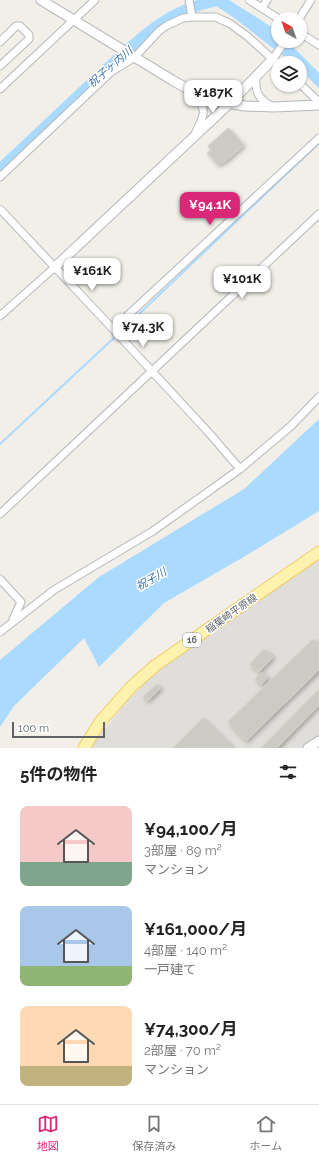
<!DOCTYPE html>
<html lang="ja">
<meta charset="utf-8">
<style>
body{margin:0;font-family:Raleway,"Noto Sans JP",sans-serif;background:#f2f2f2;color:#222;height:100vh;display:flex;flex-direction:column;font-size:15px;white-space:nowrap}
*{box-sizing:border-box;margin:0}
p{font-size:13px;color:#767676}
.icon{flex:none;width:22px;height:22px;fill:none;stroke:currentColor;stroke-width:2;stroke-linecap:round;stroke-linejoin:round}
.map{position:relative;height:748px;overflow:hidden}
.drawer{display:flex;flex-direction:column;background:#fff;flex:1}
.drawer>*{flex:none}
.needle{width:26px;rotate:320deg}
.tools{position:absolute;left:271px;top:12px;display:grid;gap:8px}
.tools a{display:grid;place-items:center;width:36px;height:36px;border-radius:50%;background:#fff;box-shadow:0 1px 3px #0004;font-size:20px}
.scale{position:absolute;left:12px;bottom:10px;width:93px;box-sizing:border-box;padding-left:4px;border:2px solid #5f6368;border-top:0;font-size:11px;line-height:14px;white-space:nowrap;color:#5f6368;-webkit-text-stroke:3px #fff;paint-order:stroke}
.price{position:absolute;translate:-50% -34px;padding:0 9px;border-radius:8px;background:#fff;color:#222;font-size:13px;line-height:26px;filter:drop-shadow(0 1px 2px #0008)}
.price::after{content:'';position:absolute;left:50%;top:24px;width:12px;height:9px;margin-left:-6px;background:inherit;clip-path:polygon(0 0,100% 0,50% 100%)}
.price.selected{background:#db2777;color:#fff}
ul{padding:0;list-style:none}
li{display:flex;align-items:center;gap:12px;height:100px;padding:0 20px}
li span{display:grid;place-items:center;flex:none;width:112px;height:80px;border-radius:8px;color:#555}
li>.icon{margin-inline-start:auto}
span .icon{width:48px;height:48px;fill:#fffc;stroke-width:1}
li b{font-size:17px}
h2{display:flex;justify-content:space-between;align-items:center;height:48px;padding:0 20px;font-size:17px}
.menu{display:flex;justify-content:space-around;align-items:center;height:56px;border-top:1px solid #e0e0e0;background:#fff;font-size:11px;color:#767676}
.menu a{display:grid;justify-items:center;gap:2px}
.menu .selected{color:#db2777}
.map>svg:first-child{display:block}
.industrial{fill:#e0deda}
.water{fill:#aadaff}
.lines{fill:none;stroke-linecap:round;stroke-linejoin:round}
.stream{stroke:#aadaff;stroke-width:2}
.river{stroke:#aadaff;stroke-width:11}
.building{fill:#cccac5;stroke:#d6d1c6;filter:url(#shadow)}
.minor-casing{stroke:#b5b8bc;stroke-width:9}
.tertiary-casing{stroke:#b5b8bc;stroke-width:11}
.primary-casing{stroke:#f2c960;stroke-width:13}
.minor{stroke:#fff;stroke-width:7}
.tertiary{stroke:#fff;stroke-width:9}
.primary{stroke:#fff2af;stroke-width:11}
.labels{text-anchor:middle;stroke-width:3;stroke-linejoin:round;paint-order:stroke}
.shield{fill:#fff;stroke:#8f9295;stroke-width:1}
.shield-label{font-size:9px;font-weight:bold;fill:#5f6368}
.street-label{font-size:10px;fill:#5f6368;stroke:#fff}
.water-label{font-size:11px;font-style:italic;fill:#4174aa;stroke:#fff}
</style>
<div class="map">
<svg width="319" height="748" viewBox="0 0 319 748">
<defs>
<filter id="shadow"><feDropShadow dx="2" dy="2" stdDeviation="2" flood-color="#0004"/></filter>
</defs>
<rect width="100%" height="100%" fill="#f1efe8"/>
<path class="industrial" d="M319,558V736L301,748H90L127,701L159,669Z"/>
<path class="water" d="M207,0H229L278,31V41H287L319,73V88L300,70V63H292L233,17Z
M319,419V511L247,555L164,603L99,667L84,638L14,706L0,727V660L99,577L244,489Z"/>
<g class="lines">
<path class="stream" d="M119,333L319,143
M0,444L116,336"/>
<path class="river" d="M0,169C37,135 74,99 111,65C128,50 144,34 163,22C179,11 200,4 219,0L224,3"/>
</g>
<path class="building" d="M228,128L244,145L223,163L222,162L218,165L207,153L211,150L208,146Z
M313,639L319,645V670L246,741L228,722Z
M264,649L273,657L259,672L250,664Z
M262,672L268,678L261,685L255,679Z
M157,684L161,688L147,701L143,697Z
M319,689V705L277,748H261Z
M203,718L233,748H173Z"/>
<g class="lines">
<g class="minor-casing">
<path id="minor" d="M189,0L192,17
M249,0L279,19
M262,8L267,0
M299,19L311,0
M300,33L319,45
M0,42L16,26H20L29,35V39L0,66
M273,59L285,41
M256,78C255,92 259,100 272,106
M300,84L319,102
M0,89L95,0
M195,134C204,114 208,113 195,93
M0,177L111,72L135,57L159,31L166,26L183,18L192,17H216L222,20L229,23L247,36L278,64
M0,209L113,329L210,434L240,469
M0,316L55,267
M113,329L319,138
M0,514L319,214
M0,579L21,602L13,619
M0,632L54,590L153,531L240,469L291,426L319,397"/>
</g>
<g class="tertiary-casing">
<path id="tertiary" d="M41,0L172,80L195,93L217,101L245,106L274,107L319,105
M55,267L230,103L273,59
M308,748L319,741"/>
</g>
<g class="primary-casing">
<path id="primary" d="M84,748L100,722L115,705L131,687L156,665L319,552"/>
</g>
<use href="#minor" class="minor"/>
<use href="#tertiary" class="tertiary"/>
<use href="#primary" class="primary"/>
</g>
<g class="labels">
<rect class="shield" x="183" y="633" width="18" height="14" rx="3"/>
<g class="shield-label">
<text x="192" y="643">16</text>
</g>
<g class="street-label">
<text transform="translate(231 613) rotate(-35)" y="4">稲葉崎平原線</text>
</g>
<g class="water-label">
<text transform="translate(110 67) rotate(-41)" y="4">祝子ヶ内川</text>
<text transform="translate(151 579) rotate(-30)" y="4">祝子川</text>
</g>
</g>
</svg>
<div class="tools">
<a><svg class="needle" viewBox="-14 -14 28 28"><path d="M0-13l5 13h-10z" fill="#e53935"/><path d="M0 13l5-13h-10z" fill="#767676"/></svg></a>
<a><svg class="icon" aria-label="layers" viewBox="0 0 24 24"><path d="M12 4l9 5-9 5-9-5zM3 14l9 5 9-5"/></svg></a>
</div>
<div class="scale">100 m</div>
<b class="price" style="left:213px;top:114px">¥187K</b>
<b class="price selected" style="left:210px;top:226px">¥94.1K</b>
<b class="price" style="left:92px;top:292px">¥161K</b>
<b class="price" style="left:242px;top:300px">¥101K</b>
<b class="price" style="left:143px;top:348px">¥74.3K</b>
</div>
<section class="drawer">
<h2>5件の物件<svg class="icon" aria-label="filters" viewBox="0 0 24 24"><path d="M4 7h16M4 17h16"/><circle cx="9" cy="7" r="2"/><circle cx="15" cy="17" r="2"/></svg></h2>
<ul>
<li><span style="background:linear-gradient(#f6c9c9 70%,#7fa58c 0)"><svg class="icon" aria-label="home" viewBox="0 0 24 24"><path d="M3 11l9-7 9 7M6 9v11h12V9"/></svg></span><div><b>¥94,100/月</b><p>3部屋 · 89 m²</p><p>マンション</p></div></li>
<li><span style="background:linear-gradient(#a9c7e8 75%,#8fb573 0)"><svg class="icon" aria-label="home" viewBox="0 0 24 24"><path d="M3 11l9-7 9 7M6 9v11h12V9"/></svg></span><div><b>¥161,000/月</b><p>4部屋 · 140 m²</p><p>一戸建て</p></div></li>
<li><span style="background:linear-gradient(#ffd9b3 75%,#c2b280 0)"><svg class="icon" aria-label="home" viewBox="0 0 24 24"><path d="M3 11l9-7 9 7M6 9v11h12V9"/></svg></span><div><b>¥74,300/月</b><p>2部屋 · 70 m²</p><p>マンション</p></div></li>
</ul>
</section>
<nav class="menu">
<a class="selected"><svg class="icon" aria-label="map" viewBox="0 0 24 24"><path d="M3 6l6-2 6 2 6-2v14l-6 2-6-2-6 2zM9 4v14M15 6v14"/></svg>地図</a>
<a><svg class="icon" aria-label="saved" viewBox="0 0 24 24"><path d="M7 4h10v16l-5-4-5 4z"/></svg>保存済み</a>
<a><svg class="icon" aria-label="home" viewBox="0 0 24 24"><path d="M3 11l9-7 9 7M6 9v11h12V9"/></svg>ホーム</a>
</nav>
